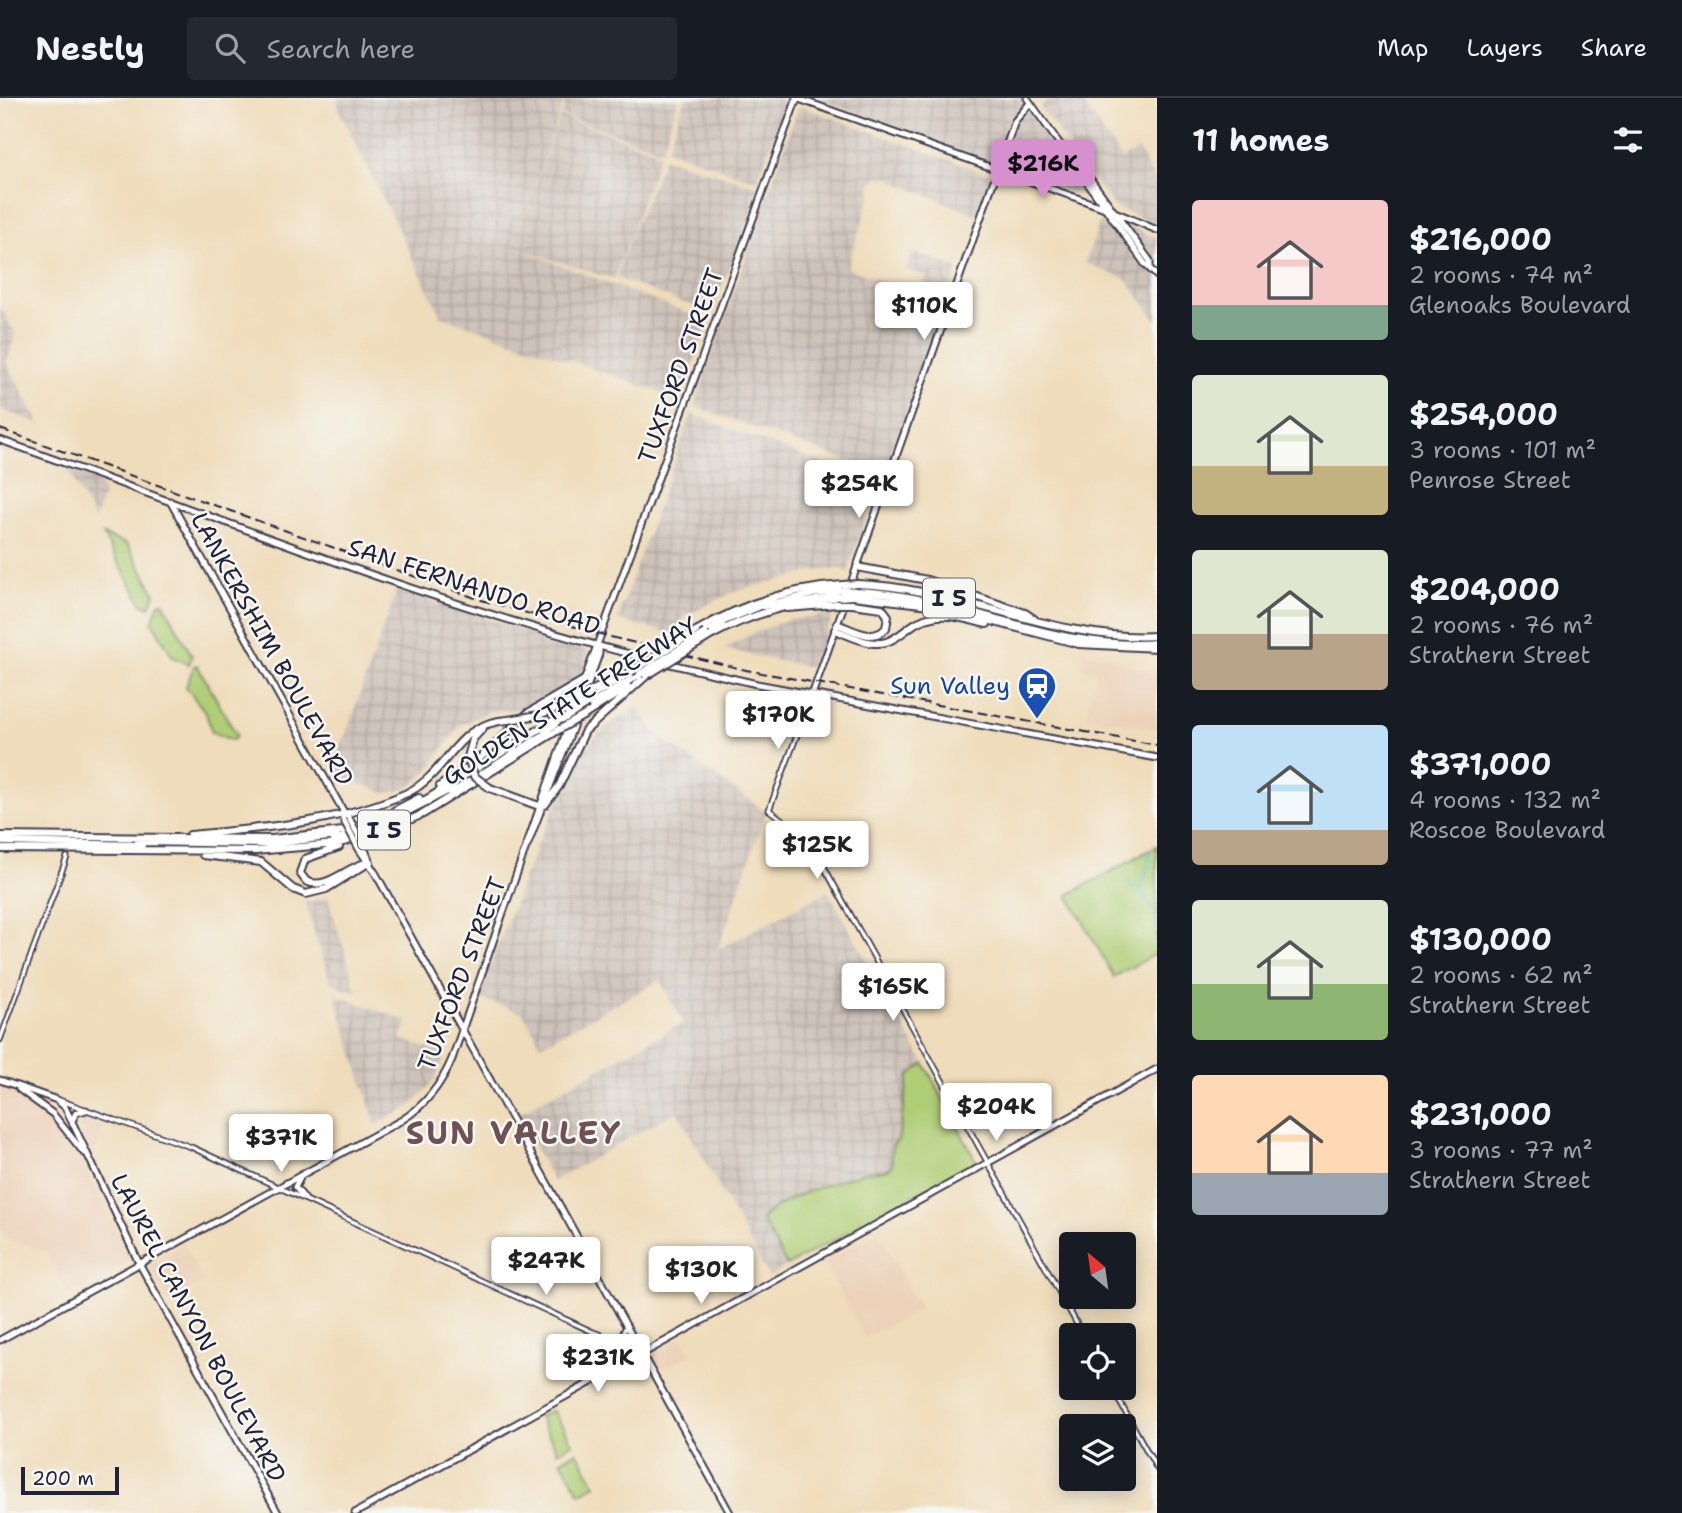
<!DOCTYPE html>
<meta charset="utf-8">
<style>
body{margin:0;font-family:"Shantell Sans",sans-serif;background:#242831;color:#f1f3f6;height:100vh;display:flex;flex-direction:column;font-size:26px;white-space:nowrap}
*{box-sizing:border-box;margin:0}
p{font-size:23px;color:#9ea1a6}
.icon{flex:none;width:38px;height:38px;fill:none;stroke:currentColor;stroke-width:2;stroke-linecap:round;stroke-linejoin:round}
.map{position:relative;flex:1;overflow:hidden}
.sheet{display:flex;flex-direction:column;background:#171b24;width:525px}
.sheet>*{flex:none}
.needle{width:46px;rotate:331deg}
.tools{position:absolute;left:1059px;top:1134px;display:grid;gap:14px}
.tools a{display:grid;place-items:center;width:77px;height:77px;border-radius:7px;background:#171b24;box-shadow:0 4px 18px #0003;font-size:35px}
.scale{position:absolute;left:21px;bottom:18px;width:98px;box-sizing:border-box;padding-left:7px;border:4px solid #22223b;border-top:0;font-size:19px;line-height:24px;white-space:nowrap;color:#22223b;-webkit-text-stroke:5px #f6f6f2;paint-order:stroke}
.price{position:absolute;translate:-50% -60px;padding:0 16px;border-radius:7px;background:#fff;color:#222;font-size:23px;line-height:46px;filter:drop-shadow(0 2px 4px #0008)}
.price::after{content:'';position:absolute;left:50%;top:42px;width:21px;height:16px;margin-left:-10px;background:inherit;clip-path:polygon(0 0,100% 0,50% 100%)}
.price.active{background:#d690ce;color:#111}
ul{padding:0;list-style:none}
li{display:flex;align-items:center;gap:21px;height:175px;padding:0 35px}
li span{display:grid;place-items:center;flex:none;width:196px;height:140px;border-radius:7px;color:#555}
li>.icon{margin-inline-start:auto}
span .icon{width:84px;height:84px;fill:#fffc;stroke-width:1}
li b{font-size:30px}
h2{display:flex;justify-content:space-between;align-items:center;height:84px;padding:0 35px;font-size:30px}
header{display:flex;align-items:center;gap:42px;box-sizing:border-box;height:98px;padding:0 35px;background:#171b24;border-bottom:2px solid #363941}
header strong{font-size:33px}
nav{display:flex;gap:38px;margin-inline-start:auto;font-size:24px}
.search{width:490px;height:63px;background:#242831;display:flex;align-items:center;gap:18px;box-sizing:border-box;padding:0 24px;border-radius:7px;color:#9ea1a6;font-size:26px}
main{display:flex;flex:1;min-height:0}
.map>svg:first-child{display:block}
.built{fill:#ecd2b9}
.industrial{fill:url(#industrial-grid)}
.green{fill:#afcd74;stroke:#687858;stroke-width:2}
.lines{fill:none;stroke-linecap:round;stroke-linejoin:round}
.stream{stroke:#52bdcf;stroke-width:2}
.minor-casing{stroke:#413e4e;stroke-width:7}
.major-casing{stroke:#413e4e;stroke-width:9}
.highway-casing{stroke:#413e4e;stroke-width:10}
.minor{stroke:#fff;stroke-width:3.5}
.major{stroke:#fff;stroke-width:5}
.highway{stroke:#fff;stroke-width:6}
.rail{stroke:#22223b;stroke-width:2;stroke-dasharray:10 5;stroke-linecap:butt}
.major-bridge-casing{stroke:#413e4e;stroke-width:9;stroke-linecap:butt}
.highway-bridge-casing{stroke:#413e4e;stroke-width:10;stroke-linecap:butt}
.major-bridge{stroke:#fff;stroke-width:5}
.highway-bridge{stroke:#fff;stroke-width:6}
.labels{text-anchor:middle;stroke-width:5;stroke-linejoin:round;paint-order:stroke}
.shield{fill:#f6f6f2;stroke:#626272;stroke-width:2}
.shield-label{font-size:23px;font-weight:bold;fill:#22223b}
.street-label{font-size:24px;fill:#22223b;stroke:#f6f6f2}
.transit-label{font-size:24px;fill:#164399;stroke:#f6f6f2;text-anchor:end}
.district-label{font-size:32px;font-weight:bold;letter-spacing:2px;fill:#6e5156;stroke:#f6f6f2}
</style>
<header>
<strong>Nestly</strong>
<div class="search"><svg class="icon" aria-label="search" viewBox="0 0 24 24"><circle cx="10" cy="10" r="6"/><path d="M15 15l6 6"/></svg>Search here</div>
<nav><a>Map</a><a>Layers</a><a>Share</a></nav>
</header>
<main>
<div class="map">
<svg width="1157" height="1415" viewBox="0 0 1157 1415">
<defs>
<pattern id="industrial-grid" width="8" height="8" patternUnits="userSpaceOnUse" patternTransform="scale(1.75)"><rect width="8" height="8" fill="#cec2b9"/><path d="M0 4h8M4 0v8" fill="none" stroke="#b1a6a0"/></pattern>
</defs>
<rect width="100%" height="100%" fill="#f6f6f2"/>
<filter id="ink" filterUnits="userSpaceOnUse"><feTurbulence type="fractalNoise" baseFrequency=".0143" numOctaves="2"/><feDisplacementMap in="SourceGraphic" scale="14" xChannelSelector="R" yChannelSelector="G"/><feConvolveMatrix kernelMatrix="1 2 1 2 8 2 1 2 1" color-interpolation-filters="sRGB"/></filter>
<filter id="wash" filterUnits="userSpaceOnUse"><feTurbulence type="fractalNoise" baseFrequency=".00686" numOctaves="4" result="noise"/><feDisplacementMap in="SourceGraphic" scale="28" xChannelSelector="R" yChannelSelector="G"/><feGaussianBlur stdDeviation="1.57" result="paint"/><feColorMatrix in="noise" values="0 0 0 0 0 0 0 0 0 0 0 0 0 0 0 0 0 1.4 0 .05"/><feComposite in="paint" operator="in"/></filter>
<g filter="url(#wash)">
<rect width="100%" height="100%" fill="#efdcba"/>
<path class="built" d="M1085,555L1101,557L1157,577V631L1087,618L1096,573L1082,570Z
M0,987L23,996L61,1028L77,1051L130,1161L69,1198L45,1154L0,1138Z
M78,1018L106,1025L93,1056L76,1021Z
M878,1134L921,1210L865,1240L823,1164Z
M184,1147L204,1184L168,1204L148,1167Z
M682,1240L691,1256L659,1273L651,1257Z"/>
<path class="industrial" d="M338,0H565L513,150L560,18L660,55L614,181L515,150L709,223L681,298L678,300L441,218L338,10Z
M567,0H679L662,52L561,17Z
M685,0H774L786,4L757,83L667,51Z
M816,0H1020L1097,104Z
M1050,0H1079L1122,61L1138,51L1157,85V126L1114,109L1040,9Z
M802,9L992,77L979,118L897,85L887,78L877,79L870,88L871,97L847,170L919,196L926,178L906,171L913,154L958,170L887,377L694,308L798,10Z
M664,60L762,90L711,215L616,180L629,142Z
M1102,118L1157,140V223L1127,182L1085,165Z
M0,208L16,237L7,263L0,251Z
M0,253L40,326L0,311Z
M691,316L877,386L848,474L841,471L815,473L735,493L685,518L678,537L617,522Z
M67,371L98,383L104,394L95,422Z
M397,491L589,554L582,579L530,610L488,614L459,628L430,670L412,687L401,692L386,695L332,675Z
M833,517L814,570L724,551L753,535L790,521Z
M636,609L659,638L766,714L718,851L828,793L924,965L909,978L898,1042L892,1048V1068L885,1074H864L858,1079L827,1084L763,1118L761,1121L787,1168L769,1179L677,1013L553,1083L517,1016L683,925L660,882L541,947L523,915L478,899L537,746L583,652L606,629Z
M328,799L357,894L331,885L305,805Z
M335,897L408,923L401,941L444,956L435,982L420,998L409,1009L376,1027Z"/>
<path class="green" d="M103,437L127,446L155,495L150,509L142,506Z
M163,504L192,558L189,566L173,559L152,524L159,505Z
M197,567L237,638L232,642L212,634L206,615L186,589L194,568Z
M1157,748V855L1114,879L1068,797Z
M924,965L976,1063L787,1168L761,1121C784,1098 836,1083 866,1074C876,1071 883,1076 892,1068V1048L898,1042L909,978Z
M552,1312L573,1345L558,1354L539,1319Z
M577,1354L596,1387L580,1396L561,1362Z"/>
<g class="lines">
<path class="stream" d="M1149,753V766L1140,790L1157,820
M1128,782L1133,790H1140"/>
</g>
</g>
<g filter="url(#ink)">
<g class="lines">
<g class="minor-casing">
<path id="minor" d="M812,597L769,712L802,736L823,767L1083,1237
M0,942L67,759
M59,1002L191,1049L593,1234L627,1246L641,1257
M593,1234L594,1238L636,1255
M614,1240L622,1237L626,1228
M1112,1290L1157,1371"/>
</g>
<g class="major-casing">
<path id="major" d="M796,0L1105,110L1157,132
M1027,0L1145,166L1157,178
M1067,55L1075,60L1150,163V168
M0,342C216,418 430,507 653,562
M170,403L346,718
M850,488L1015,23L1030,5
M666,565L757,586L1157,660
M812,597L845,504
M584,598L599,556V548
M577,602L797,0
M360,740L370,764
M527,748L576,621
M359,751L376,776L730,1415
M0,982L57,1002L65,1009L139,1165L278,1415
M19,991L53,1016L84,1055
M73,1021L76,1015L86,1012
M300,1080L295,1089L304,1100
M0,1242L402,1022C426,1007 441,987 452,961L573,614
M624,1252V1266
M355,1415L1157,971"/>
</g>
<g class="highway-casing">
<path id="highway" d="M857,469L927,482L1025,515L1034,521
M857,486C960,489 1053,544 1157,538
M855,493C958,496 1053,554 1157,545
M853,498L930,507L1079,546L1157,550
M764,508L813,496L841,493
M787,510L837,506
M717,526L768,505
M837,526C853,532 873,545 886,530L888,518L882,510L852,506
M835,532C852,538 875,552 893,541C907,533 915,522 932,519C950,515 969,522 987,526
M696,533C742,506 790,490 843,487
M705,535L722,526
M712,537C753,515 793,504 839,499
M593,592L610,584
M589,600L631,574
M585,610L640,576
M539,617L571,604
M583,618L628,589
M545,633L564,621
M468,659L473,641L483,630
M440,688L477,663L528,615L584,582
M490,690L539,708L545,707L559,688L585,633L646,578
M451,695L548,634
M394,713L419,700
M391,722L453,690
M190,737C262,730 340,725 407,695C450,674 454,625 508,622
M0,738L272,741L343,733L385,720L427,701L567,614
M334,742L394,723
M0,744L142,747
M138,744L270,746L337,738
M339,749L305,761L300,775L306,783C327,794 349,766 370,764
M0,751L255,753L336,746L389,731L423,716L560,631
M203,757L261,764L293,791L306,796L326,791L370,764"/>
</g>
<use href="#minor" class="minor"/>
<use href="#major" class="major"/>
<use href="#highway" class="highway"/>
<path class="rail" d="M0,331L478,501L611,539L746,572L1157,647"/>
<g class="major-bridge-casing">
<path id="major-bridge" d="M349,720L360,740
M343,721L359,751"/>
</g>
<g class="highway-bridge-casing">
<path id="highway-bridge" d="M843,487L857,486
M841,493H855
M839,499L853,498
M837,506H852
M631,574L696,533
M640,576L705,535
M646,578L712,537
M571,604L593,592
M567,614L589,600
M564,621L587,606
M508,622L539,617
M560,631L583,618
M468,659L474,678L490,690"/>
</g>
<use href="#major-bridge" class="major-bridge"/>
<use href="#highway-bridge" class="highway-bridge"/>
</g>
</g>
<defs>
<g id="station-pin" transform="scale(2.0125)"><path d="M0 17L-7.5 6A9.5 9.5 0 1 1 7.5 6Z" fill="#1a4fb4" stroke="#f6f6f2"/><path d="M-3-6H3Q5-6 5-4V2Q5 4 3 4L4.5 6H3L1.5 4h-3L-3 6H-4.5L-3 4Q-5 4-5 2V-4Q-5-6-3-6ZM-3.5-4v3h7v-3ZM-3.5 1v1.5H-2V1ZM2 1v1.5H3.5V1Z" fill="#fff"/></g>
</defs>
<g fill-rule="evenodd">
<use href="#station-pin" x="1037" y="588"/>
</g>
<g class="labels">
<g class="shield">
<rect x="923" y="480.5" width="52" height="39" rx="5"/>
<rect x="358" y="712.5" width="52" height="39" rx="5"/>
</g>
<g class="shield-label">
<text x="949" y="508">I 5</text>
<text x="384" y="740">I 5</text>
</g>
<g class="street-label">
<text transform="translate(681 268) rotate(-70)" y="8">TUXFORD STREET</text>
<text transform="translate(474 489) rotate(18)" y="8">SAN FERNANDO ROAD</text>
<text transform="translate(272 551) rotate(61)" y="8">LANKERSHIM BOULEVARD</text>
<text transform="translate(570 603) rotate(-32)" y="8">GOLDEN STATE FREEWAY</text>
<text transform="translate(462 876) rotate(-69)" y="8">TUXFORD STREET</text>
<text transform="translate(198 1230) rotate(62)" y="8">LAUREL CANYON BOULEVARD</text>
</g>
<g class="transit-label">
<text x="1010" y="596">Sun Valley</text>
</g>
<g class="district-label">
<text x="514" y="1046">SUN VALLEY</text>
</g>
</g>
</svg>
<div class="tools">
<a><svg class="needle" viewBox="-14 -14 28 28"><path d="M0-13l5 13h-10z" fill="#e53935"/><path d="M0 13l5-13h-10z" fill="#9ea1a6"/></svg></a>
<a><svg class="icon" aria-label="locate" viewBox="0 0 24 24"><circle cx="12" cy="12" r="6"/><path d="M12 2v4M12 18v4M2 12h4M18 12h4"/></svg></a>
<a><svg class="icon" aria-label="layers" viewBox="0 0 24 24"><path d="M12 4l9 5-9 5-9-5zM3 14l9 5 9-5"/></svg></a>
</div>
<div class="scale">200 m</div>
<b class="price active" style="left:1043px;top:102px">$216K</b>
<b class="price" style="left:924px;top:244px">$110K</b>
<b class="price" style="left:859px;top:422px">$254K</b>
<b class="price" style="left:778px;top:653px">$170K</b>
<b class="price" style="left:817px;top:783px">$125K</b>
<b class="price" style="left:893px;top:925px">$165K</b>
<b class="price" style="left:996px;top:1045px">$204K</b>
<b class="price" style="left:281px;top:1076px">$371K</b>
<b class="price" style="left:546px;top:1199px">$247K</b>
<b class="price" style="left:701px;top:1208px">$130K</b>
<b class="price" style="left:598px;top:1296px">$231K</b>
</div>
<section class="sheet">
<h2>11 homes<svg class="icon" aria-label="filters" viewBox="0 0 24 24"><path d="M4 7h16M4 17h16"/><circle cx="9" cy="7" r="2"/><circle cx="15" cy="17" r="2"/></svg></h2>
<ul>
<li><span style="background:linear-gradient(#f6c9c9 75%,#7fa58c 0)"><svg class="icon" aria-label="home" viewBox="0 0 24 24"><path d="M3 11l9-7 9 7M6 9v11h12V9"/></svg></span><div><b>$216,000</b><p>2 rooms · 74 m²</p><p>Glenoaks Boulevard</p></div></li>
<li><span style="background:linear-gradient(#dfe7d0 65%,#c2b280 0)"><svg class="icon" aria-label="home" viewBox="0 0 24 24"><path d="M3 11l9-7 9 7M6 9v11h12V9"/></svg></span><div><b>$254,000</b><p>3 rooms · 101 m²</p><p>Penrose Street</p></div></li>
<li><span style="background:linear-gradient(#dfe7d0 60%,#b9a48a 0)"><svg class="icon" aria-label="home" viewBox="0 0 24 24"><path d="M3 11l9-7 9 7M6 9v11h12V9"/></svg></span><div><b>$204,000</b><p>2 rooms · 76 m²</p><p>Strathern Street</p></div></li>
<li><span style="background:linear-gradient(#bfe0f5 75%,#b9a48a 0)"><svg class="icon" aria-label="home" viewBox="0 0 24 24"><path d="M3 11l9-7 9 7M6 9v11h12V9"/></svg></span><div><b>$371,000</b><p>4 rooms · 132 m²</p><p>Roscoe Boulevard</p></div></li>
<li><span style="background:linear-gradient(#dfe7d0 60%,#8fb573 0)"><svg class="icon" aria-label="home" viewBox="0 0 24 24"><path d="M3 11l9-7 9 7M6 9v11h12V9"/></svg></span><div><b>$130,000</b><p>2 rooms · 62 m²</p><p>Strathern Street</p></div></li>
<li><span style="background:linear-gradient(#ffd9b3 70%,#9aa5b1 0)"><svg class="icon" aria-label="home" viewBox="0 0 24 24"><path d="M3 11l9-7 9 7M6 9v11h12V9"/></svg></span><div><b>$231,000</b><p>3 rooms · 77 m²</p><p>Strathern Street</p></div></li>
</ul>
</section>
</main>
